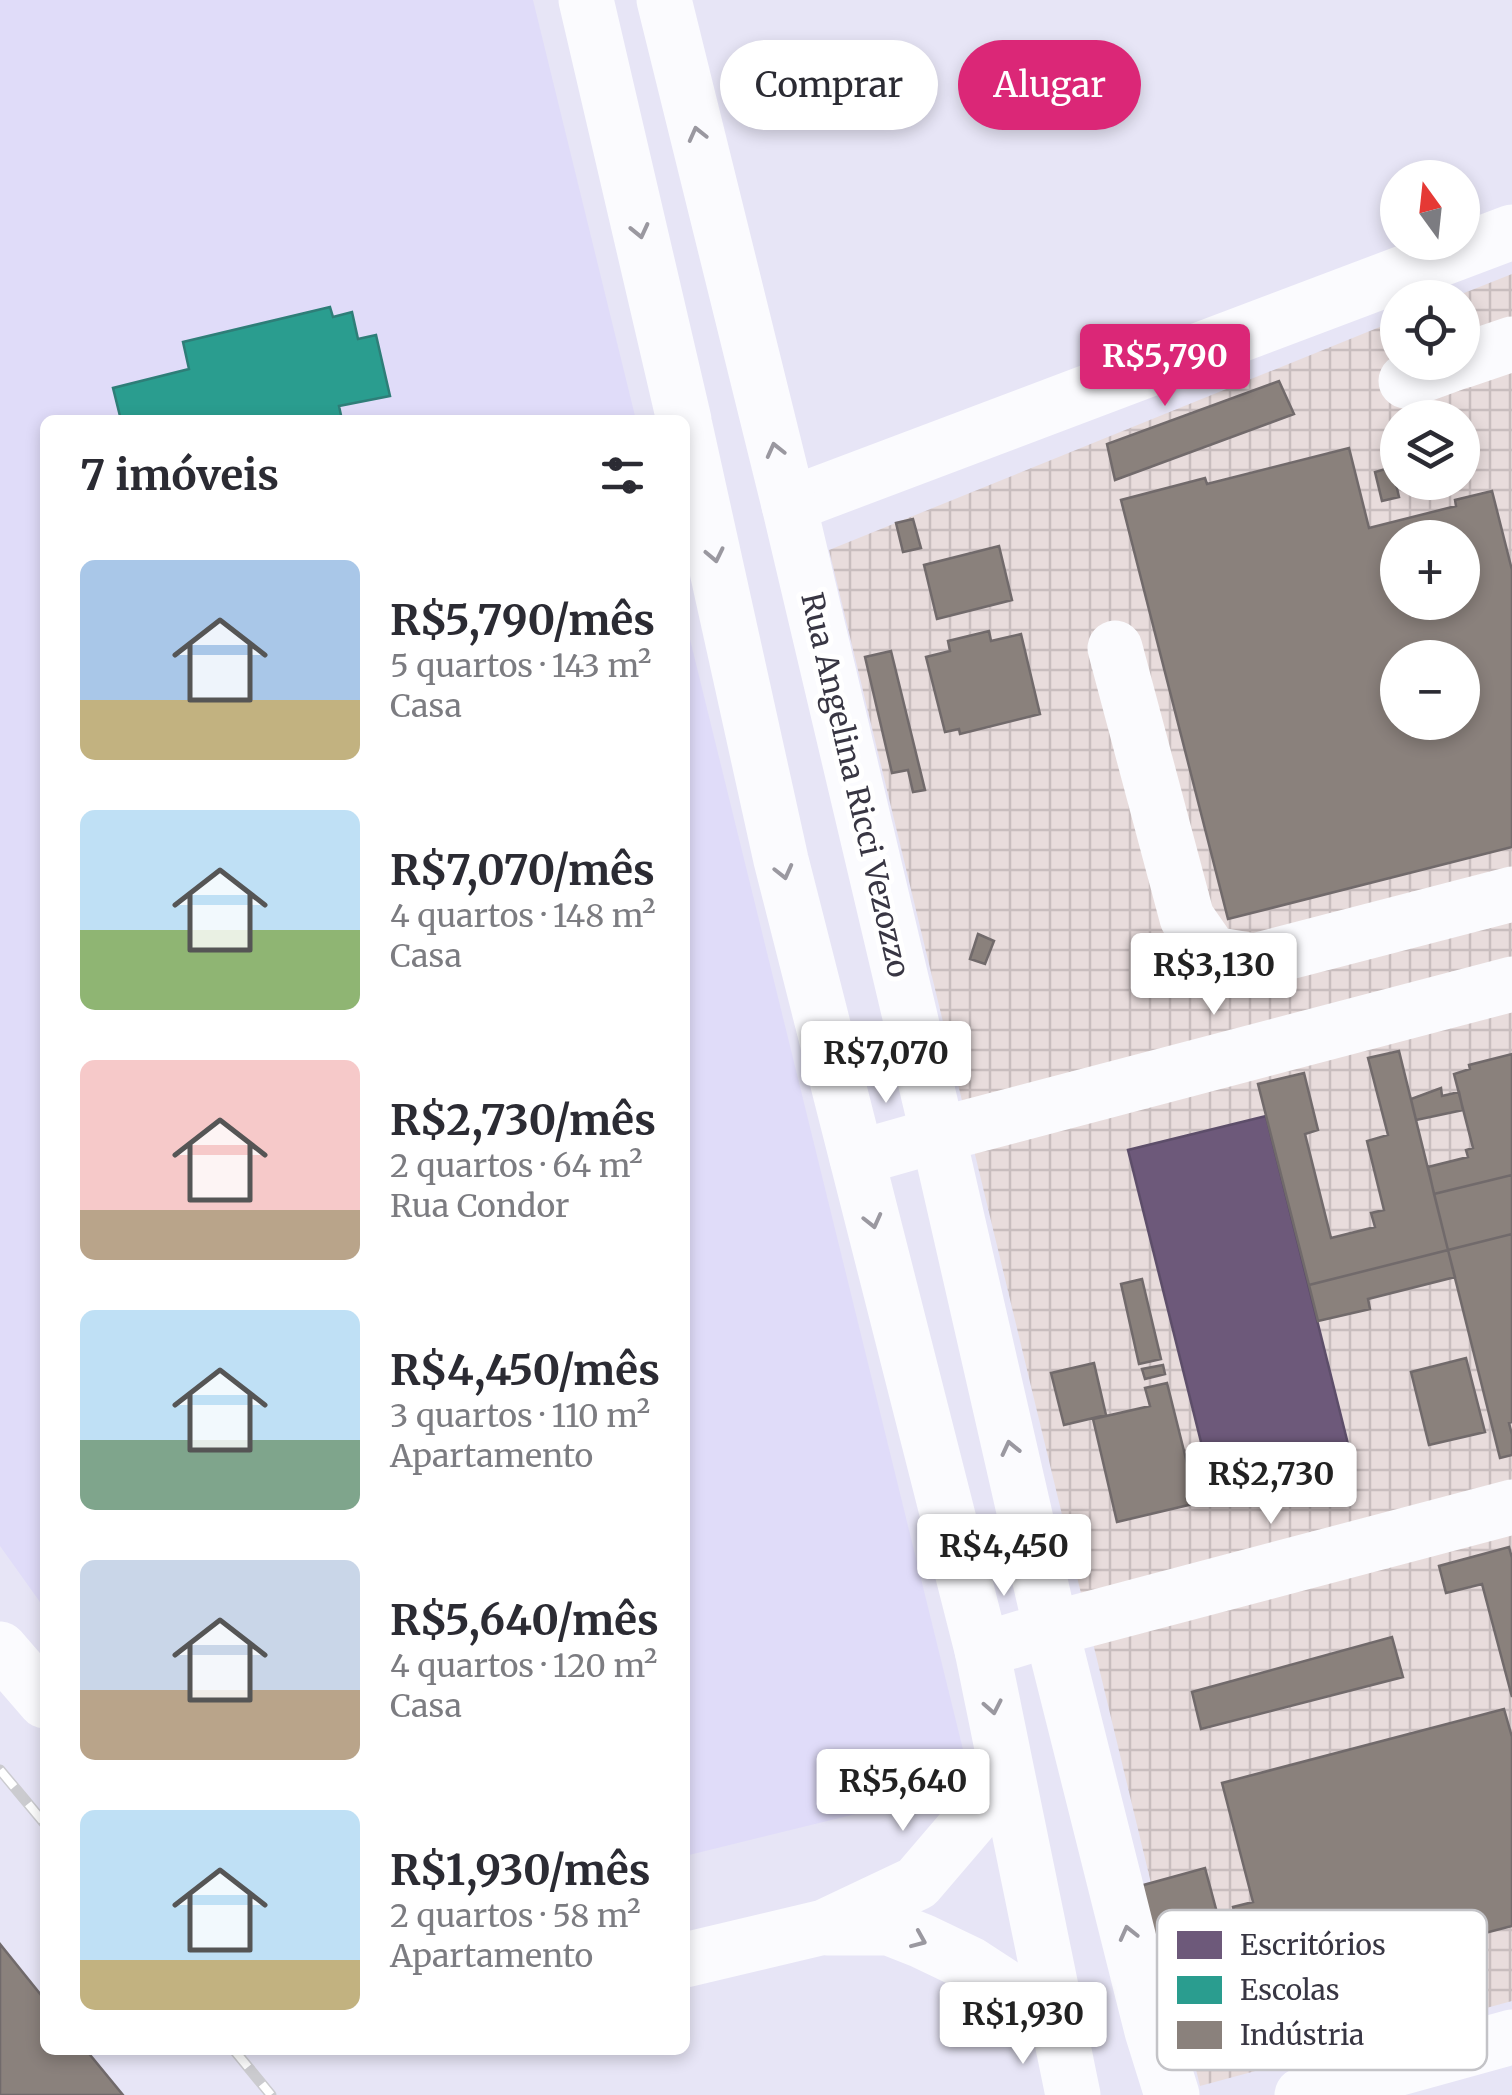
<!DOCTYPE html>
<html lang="pt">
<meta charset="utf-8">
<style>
body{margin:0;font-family:Merriweather,serif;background:#f2f2f3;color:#2b2b33;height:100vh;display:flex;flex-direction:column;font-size:38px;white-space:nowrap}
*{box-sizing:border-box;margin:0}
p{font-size:32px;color:#7c7c81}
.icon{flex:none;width:55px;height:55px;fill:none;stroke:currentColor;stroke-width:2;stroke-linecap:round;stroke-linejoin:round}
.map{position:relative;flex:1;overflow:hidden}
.side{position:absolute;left:40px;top:415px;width:650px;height:1640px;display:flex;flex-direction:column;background:#fff;border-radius:15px;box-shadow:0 5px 15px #0003}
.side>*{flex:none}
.guide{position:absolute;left:720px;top:40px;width:640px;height:90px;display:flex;gap:20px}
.needle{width:65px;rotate:345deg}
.buttons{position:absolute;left:1380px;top:160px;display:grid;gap:20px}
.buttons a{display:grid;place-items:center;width:100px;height:100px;border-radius:50%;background:#fff;box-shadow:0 5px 15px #0003;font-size:50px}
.price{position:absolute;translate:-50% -85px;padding:0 22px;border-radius:10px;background:#fff;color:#222;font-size:32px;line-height:65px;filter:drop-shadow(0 2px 5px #0008)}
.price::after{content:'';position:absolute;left:50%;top:60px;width:30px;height:22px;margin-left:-15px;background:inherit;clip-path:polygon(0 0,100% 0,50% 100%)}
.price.current{background:#db2777;color:#fff}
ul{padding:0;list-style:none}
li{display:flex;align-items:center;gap:30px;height:250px;padding:0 40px}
li span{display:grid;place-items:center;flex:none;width:280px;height:200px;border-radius:15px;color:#555}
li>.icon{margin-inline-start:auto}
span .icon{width:120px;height:120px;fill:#fffc;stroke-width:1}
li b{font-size:42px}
h2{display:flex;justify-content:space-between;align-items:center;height:120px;padding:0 40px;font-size:42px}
.chip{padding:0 35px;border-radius:45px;background:#fff;box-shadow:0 5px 15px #0003;font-size:35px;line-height:90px}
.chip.current{background:#db2777;color:#fff}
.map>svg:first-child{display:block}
.industrial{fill:url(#industrial-grid);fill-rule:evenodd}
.built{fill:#e0dcf9}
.offices{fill:#6d597a;stroke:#5d4e6a;stroke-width:2.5}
.schools{fill:#2a9d8f;stroke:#2e7e78;stroke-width:2.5}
.industry{fill:#8a817c;stroke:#716a6b;stroke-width:2.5;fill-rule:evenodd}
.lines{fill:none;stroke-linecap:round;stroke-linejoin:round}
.minor{stroke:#fbfbfe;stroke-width:55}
.major{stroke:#fbfbfe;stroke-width:55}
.rail-casing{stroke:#cbcbcf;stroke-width:11}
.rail{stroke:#fff;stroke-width:8;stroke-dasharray:22;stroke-linecap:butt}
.oneway{stroke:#9a98a0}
.labels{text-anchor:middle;stroke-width:10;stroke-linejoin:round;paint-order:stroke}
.street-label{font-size:30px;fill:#383643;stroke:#fff}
.key{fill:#fff;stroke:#c3c3c7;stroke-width:2.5}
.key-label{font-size:28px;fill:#383643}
</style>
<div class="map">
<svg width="1512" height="2095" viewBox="0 0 1512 2095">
<defs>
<pattern id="industrial-grid" width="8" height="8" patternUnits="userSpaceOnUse" patternTransform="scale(2.5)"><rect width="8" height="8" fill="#e8dcdc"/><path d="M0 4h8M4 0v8" fill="none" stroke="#c8bdbe"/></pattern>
</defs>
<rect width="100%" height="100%" fill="#e7e5f6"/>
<path class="industrial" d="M1512,274V2001L1200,2086L829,550L1397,320L1398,362H1462V298L1454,297ZM1398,418H1462V482H1398ZM1398,538H1462V602H1398ZM1398,658H1462V722H1398Z"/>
<path class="built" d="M0,0H533L636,420H45V1609L0,1546Z
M685,619L970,1778L921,1798L685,1856Z"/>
<path class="offices" d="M1266,1116L1353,1464L1215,1498L1128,1150Z"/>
<path class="schools" d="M330,307L333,317L352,312L358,339L376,335L390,396L339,406L342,420H121L113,388L189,369L183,342Z"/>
<path class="industry" d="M1279,381L1294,414L1115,480L1107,444Z
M1349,448L1369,528L1456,506L1455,500L1492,491L1512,570V847L1228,919L1121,500L1205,478L1207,484ZM1398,538H1462V602H1398ZM1398,658H1462V722H1398Z
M1392,467L1399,497L1382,501L1375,472Z
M913,519L921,548L903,552L896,523Z
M999,546L1012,600L937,619L924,565Z
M989,631L991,641L1021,634L1040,714L960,734L959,729L945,732L926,657L950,651L948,641Z
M891,651L925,790L913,792L908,770L892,773L865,657Z
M978,934L994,941L985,964L970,959Z
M1399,1051L1448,1250L1309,1285L1258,1084L1304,1073L1318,1130L1305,1134L1331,1238L1375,1227L1371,1213L1384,1210L1367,1141L1388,1135L1368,1058Z
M1512,1054V1175L1434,1194L1428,1167L1468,1157L1466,1150L1473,1148L1454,1074L1470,1069L1469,1065Z
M1441,1088L1442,1096L1459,1092L1463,1110L1416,1120L1411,1099Z
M1512,1175V1234L1448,1250L1434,1194Z
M1512,1234V1422L1509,1423L1512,1435V1455L1500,1458L1448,1250Z
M1448,1250L1455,1277L1368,1299L1370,1309L1318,1321L1309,1285Z
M1142,1279L1161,1359L1139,1364L1121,1284Z
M1466,1358L1485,1432L1429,1445L1411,1372Z
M1094,1363L1106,1415L1064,1425L1051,1373Z
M1163,1365L1165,1374L1145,1379L1142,1369Z
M1167,1383L1197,1503L1117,1522L1093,1419L1150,1406L1145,1388Z
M1509,1547L1512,1558V1697L1482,1584L1446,1593L1439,1566Z
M1392,1637L1403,1677L1201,1729L1192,1692Z
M1504,1709L1512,1737V1926L1208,2005L1205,1995L1171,2004L1140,1886L1205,1868L1223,1935L1239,1931L1233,1907L1253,1902L1222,1783Z
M0,1944L45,2000V2050H86L123,2095H0Z"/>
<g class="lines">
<path class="minor" d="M1462,361L1512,344
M1406,381L1458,362
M789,505L1512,232
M1115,648L1187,918L1212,954L1254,961L1512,894
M857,1158L938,1135L1512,984
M0,1649L45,1701
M982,1650L1051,1629L1512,1507
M827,1928H889L922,1941L970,1964L1056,2020
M685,1960L824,1927L917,1883L970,1821L1004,1765"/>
<path class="major" d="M586,0L684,420
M664,0L789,505L938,1135L1051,1629L1152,2031L1172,2095
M685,426L781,860L982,1650L1073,2095
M1302,2095L1512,2037"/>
<g class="rail-casing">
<path id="rail" d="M0,1770L45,1824
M234,2050L271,2095"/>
</g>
<use href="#rail" class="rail"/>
</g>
<defs><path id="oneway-chevron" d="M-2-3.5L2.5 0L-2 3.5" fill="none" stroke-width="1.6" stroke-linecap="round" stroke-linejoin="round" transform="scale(2.5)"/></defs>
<g class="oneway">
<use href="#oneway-chevron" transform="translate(697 134) rotate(-104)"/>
<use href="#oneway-chevron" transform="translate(640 231) rotate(77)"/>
<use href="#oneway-chevron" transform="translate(775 450) rotate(-104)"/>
<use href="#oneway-chevron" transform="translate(715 555) rotate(78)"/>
<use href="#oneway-chevron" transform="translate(784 872) rotate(76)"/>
<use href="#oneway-chevron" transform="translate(873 1221) rotate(76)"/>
<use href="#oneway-chevron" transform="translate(1010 1448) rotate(-103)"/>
<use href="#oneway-chevron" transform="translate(993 1707) rotate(79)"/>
<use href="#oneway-chevron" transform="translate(1128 1933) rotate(-104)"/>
<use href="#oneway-chevron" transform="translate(919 1940) rotate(23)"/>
</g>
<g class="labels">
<g class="street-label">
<text transform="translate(855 785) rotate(77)" y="10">Rua Angelina Ricci Vezozzo</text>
</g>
</g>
<rect x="1157" y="1910" width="330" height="160" rx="15" class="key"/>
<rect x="1177" y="1931" width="45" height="28" fill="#6d597a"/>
<rect x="1177" y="1976" width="45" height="28" fill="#2a9d8f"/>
<rect x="1177" y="2021" width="45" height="28" fill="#8a817c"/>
<g class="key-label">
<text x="1240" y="1955">Escritórios</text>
<text x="1240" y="2000">Escolas</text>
<text x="1240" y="2045">Indústria</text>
</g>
</svg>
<div class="buttons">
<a><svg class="needle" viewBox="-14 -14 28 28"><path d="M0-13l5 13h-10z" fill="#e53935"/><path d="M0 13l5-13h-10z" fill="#7c7c81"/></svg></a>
<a><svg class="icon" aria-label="locate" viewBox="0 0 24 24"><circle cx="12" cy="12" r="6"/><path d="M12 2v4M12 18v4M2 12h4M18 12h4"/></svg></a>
<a><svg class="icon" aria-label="layers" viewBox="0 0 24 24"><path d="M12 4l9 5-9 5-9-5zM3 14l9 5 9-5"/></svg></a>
<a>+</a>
<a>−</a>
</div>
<b class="price current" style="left:1165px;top:409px">R$5,790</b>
<b class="price" style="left:1214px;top:1018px">R$3,130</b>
<b class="price" style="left:886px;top:1106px">R$7,070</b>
<b class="price" style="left:1271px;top:1527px">R$2,730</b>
<b class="price" style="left:1004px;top:1599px">R$4,450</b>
<b class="price" style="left:903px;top:1834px">R$5,640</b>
<b class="price" style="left:1023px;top:2067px">R$1,930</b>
<div class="guide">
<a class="chip">Comprar</a>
<a class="chip current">Alugar</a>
</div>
<section class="side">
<h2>7 imóveis<svg class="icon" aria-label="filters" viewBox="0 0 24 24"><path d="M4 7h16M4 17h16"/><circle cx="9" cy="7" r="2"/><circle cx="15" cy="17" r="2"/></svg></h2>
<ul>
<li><span style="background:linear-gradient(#a9c7e8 70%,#c2b280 0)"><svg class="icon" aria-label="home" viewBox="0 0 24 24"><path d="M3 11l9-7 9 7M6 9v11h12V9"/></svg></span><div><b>R$5,790/mês</b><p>5 quartos · 143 m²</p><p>Casa</p></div></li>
<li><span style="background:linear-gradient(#bfe0f5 60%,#8fb573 0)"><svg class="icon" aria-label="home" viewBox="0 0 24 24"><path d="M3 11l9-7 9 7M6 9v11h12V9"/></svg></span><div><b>R$7,070/mês</b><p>4 quartos · 148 m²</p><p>Casa</p></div></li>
<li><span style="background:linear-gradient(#f6c9c9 75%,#b9a48a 0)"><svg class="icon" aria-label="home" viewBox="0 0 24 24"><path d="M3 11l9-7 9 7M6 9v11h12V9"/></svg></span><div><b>R$2,730/mês</b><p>2 quartos · 64 m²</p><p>Rua Condor</p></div></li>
<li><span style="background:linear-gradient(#bfe0f5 65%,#7fa58c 0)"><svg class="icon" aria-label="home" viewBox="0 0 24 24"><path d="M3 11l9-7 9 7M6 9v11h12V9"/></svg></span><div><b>R$4,450/mês</b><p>3 quartos · 110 m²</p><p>Apartamento</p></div></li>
<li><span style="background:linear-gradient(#c9d6e8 65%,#b9a48a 0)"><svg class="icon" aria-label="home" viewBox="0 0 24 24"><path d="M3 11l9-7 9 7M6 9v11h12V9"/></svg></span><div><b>R$5,640/mês</b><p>4 quartos · 120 m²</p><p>Casa</p></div></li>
<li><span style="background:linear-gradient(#bfe0f5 75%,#c2b280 0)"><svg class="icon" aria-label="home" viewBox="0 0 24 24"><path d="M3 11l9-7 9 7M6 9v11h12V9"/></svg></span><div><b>R$1,930/mês</b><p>2 quartos · 58 m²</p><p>Apartamento</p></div></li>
</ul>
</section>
</div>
